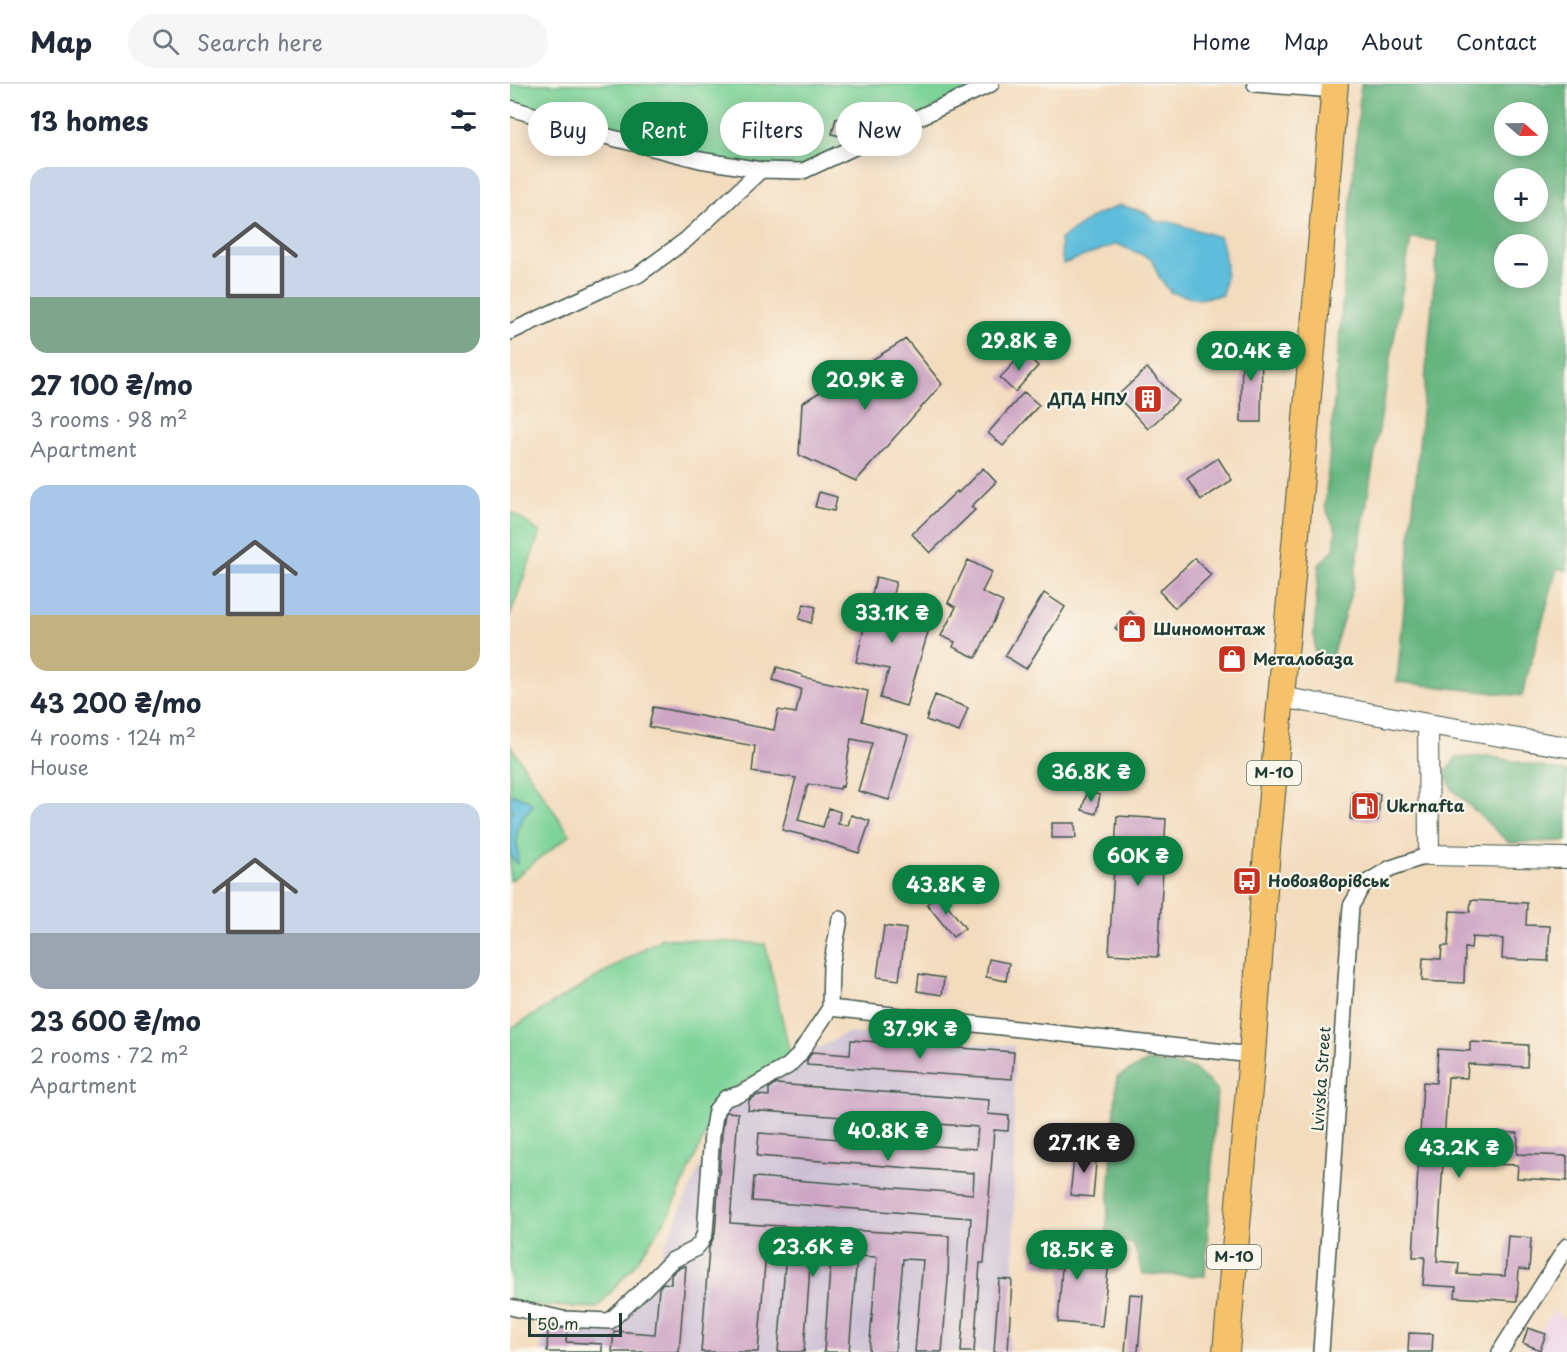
<!DOCTYPE html>
<meta charset="utf-8">
<style>
body{margin:0;font-family:"Playpen Sans",sans-serif;background:#f6f6f7;color:#1f2937;height:100vh;display:flex;flex-direction:column;font-size:22px;white-space:nowrap}
*{box-sizing:border-box;margin:0}
p{font-size:20px;color:#747a83}
.icon{flex:none;width:33px;height:33px;fill:none;stroke:currentColor;stroke-width:2;stroke-linecap:round;stroke-linejoin:round}
.map{position:relative;flex:1;overflow:hidden}
.side{display:flex;flex-direction:column;background:#fff;width:510px}
.side>*{flex:none}
.top-card{position:absolute;left:18px;top:18px;width:570px;height:54px;display:flex;gap:12px}
.needle{width:39px;rotate:110deg}
.buttons{position:absolute;left:984px;top:18px;display:grid;gap:12px}
.buttons a{display:grid;place-items:center;width:54px;height:54px;border-radius:50%;background:#fff;box-shadow:0 3px 15px #0003;font-size:30px}
.scale{position:absolute;left:18px;bottom:15px;width:94px;box-sizing:border-box;padding-left:6px;border:3px solid #1f3d34;border-top:0;font-size:16px;line-height:21px;white-space:nowrap;color:#1f3d34;-webkit-text-stroke:4px #fbf7ec;paint-order:stroke}
.price{position:absolute;translate:-50% -51px;padding:0 14px;border-radius:21px;background:#0b8043;color:#fff;font-size:20px;line-height:39px;filter:drop-shadow(0 2px 3px #0008)}
.price::after{content:'';position:absolute;left:50%;top:36px;width:18px;height:14px;margin-left:-9px;background:inherit;clip-path:polygon(0 0,100% 0,50% 100%)}
.price.on{background:#222;color:#fff}
ul{padding:0;list-style:none}
li{display:grid;align-content:center;gap:12px;height:318px;padding:0 30px}
li span{display:grid;place-items:center;height:186px;border-radius:18px;color:#555}
li>.icon{margin-inline-start:auto}
span .icon{width:108px;height:108px;fill:#fffc;stroke-width:1}
li b{font-size:26px}
h2{display:flex;justify-content:space-between;align-items:center;height:72px;padding:0 30px;font-size:26px}
.tag{padding:0 21px;border-radius:27px;background:#fff;box-shadow:0 3px 15px #0003;font-size:21px;line-height:54px}
.tag.on{background:#0b8043;color:#fff}
header{display:flex;align-items:center;gap:36px;box-sizing:border-box;height:84px;padding:0 30px;background:#fff;border-bottom:2px solid #e0e1e3}
header strong{font-size:28px}
nav{display:flex;gap:33px;margin-inline-start:auto;font-size:21px}
.search{width:420px;height:54px;background:#f6f6f7;display:flex;align-items:center;gap:15px;box-sizing:border-box;padding:0 21px;border-radius:33px;color:#747a83;font-size:22px}
main{display:flex;flex:1;min-height:0}
.map>svg:first-child{display:block}
.built{fill:#edd1e9}
.industrial{fill:#ccbfd4}
.green{fill:#7dd398;stroke:#4e8866;stroke-width:1.5}
.forest{fill:#66b580;stroke:#42795a;stroke-width:1.5;fill-rule:evenodd}
.water{fill:#5dbddb;stroke:#3e7d88;stroke-width:1.5}
.building{fill:#cea6c5}
.lines{fill:none;stroke-linecap:round;stroke-linejoin:round}
.minor-casing{stroke:#3f5549;stroke-width:18}
.tertiary-casing{stroke:#3f5549;stroke-width:22}
.trunk-casing{stroke:#3f5549;stroke-width:28}
.minor{stroke:#fff;stroke-width:15}
.tertiary{stroke:#fff;stroke-width:20}
.trunk{stroke:#f5c16b;stroke-width:26}
.labels{text-anchor:middle;stroke-width:4.5;stroke-linejoin:round;paint-order:stroke}
.shield{fill:#fbf7ec;stroke:#61756b;stroke-width:1.5}
.shield-label{font-size:15px;font-weight:bold;fill:#1f3d34}
.poi-label{font-size:16px;font-weight:bold;fill:#1f3d34;stroke:#fbf7ec;text-anchor:start}
.street-label{font-size:16px;fill:#1f3d34;stroke:#fbf7ec}
</style>
<header>
<strong>Map</strong>
<div class="search"><svg class="icon" aria-label="search" viewBox="0 0 24 24"><circle cx="10" cy="10" r="6"/><path d="M15 15l6 6"/></svg>Search here</div>
<nav><a>Home</a><a>Map</a><a>About</a><a>Contact</a></nav>
</header>
<main>
<section class="side">
<h2>13 homes<svg class="icon" aria-label="filters" viewBox="0 0 24 24"><path d="M4 7h16M4 17h16"/><circle cx="9" cy="7" r="2"/><circle cx="15" cy="17" r="2"/></svg></h2>
<ul>
<li><span style="background:linear-gradient(#c9d6e8 70%,#7fa58c 0)"><svg class="icon" aria-label="home" viewBox="0 0 24 24"><path d="M3 11l9-7 9 7M6 9v11h12V9"/></svg></span><div><b>27 100 ₴/mo</b><p>3 rooms · 98 m²</p><p>Apartment</p></div></li>
<li><span style="background:linear-gradient(#a9c7e8 70%,#c2b280 0)"><svg class="icon" aria-label="home" viewBox="0 0 24 24"><path d="M3 11l9-7 9 7M6 9v11h12V9"/></svg></span><div><b>43 200 ₴/mo</b><p>4 rooms · 124 m²</p><p>House</p></div></li>
<li><span style="background:linear-gradient(#c9d6e8 70%,#9aa5b1 0)"><svg class="icon" aria-label="home" viewBox="0 0 24 24"><path d="M3 11l9-7 9 7M6 9v11h12V9"/></svg></span><div><b>23 600 ₴/mo</b><p>2 rooms · 72 m²</p><p>Apartment</p></div></li>
</ul>
</section>
<div class="map">
<svg width="1057" height="1268" viewBox="0 0 1057 1268">
<rect width="100%" height="100%" fill="#fbf7ec"/>
<filter id="ink" filterUnits="userSpaceOnUse"><feTurbulence type="fractalNoise" baseFrequency=".0167" numOctaves="2"/><feDisplacementMap in="SourceGraphic" scale="12" xChannelSelector="R" yChannelSelector="G"/><feConvolveMatrix kernelMatrix="1 2 1 2 8 2 1 2 1" color-interpolation-filters="sRGB"/></filter>
<filter id="wash" filterUnits="userSpaceOnUse"><feTurbulence type="fractalNoise" baseFrequency=".008" numOctaves="4" result="noise"/><feDisplacementMap in="SourceGraphic" scale="24" xChannelSelector="R" yChannelSelector="G"/><feGaussianBlur stdDeviation="1.35" result="paint"/><feColorMatrix in="noise" values="0 0 0 0 0 0 0 0 0 0 0 0 0 0 0 0 0 1.4 0 .05"/><feComposite in="paint" operator="in"/></filter>
<g filter="url(#wash)">
<rect width="100%" height="100%" fill="#f3dcbe"/>
<path class="built" d="M1044,1228L1057,1237V1268H1014Z"/>
<path class="industrial" d="M336,949L504,962V1180L499,1268H31L34,1237L96,1241L143,1188L206,1047L216,1019L224,1012Z"/>
<path class="green" d="M0,0H473L281,96L49,30L0,19Z
M0,427L30,448L0,532Z
M0,661L60,751L0,797Z
M152,854L255,860L281,974L223,1005L194,1053L160,1129L126,1179L87,1224L0,1220V945Z"/>
<path class="forest" d="M851,0H1057V486L1047,485L1012,612L887,598L928,157L901,154L842,506L822,572L805,573L804,548L809,481L824,465L826,447L815,423ZM994,28H1028V62H994ZM994,94H1028V128H994ZM994,160H1028V194H994Z
M978,672L1057,688V757L999,759L942,705L935,688L946,674Z
M638,977L683,984L707,1005L695,1192L633,1190L623,1159L596,1155L607,993Z"/>
<path class="water" d="M610,121L634,128L647,138H660L710,153C717,177 718,187 712,211L689,215L660,208L648,191L642,175L607,160L553,180L550,155L584,132Z
M4,710L17,716L23,721C11,735 6,741 7,760C8,768 9,772 7,780L0,771V732L3,727L0,721V715Z"/>
<g id="blocks">
<path class="building" d="M277,24L296,28L292,48L273,44Z
M326,34L347,40L343,53L340,55L322,50Z
M396,255L432,300L346,397L289,371L292,319Z
M732,257L752,258L751,338H731Z
M514,268L528,282L505,308L490,294Z
M637,284L668,317L638,345L607,312Z
M514,308L529,321L493,362L478,349Z
M708,374L722,396L691,416L677,395Z
M473,384L486,398L461,423L465,426L420,469L402,450L447,407L448,409Z
M309,408L327,413L324,427L305,423Z
M685,474L701,491L665,524L649,507Z
M458,476L482,488L472,508L493,518L466,574L443,563L445,558L431,552L446,523L438,519Z
M366,493L386,498L378,529L420,542L396,622L370,614L379,585L346,578Z
M534,509L555,523L516,585L495,572Z
M294,520L306,523L301,539L289,535Z
M620,527L634,540L619,557L605,544Z
M267,583L292,591V593L358,607L352,637L398,651L379,716L348,707L362,659L341,655L333,703L331,702L330,705L298,700L288,736L313,743L319,724L330,728L328,740L338,742L341,731L360,737L349,769L293,751L272,746L286,694L242,688L245,662L139,643L143,623L264,646L268,626L286,629L291,605L263,596Z
M425,611L458,624L449,648L416,636Z
M577,708L590,711L586,730L572,726Z
M842,708L870,710L868,736L840,735Z
M607,732L656,735L648,873L599,870Z
M542,739H565L566,754H542Z
M429,810L455,844L443,853L417,820Z
M961,816L1017,819L1016,841L1040,842L1038,877L992,875L993,855L962,853L961,865L955,864L954,899L912,897L913,874L931,875L932,862H938L940,827L960,828Z
M374,842L396,845L389,896L367,893Z
M479,875L499,879L496,897L476,893Z
M409,890L434,894L432,911L407,907Z
M341,956L504,968L502,995L297,981V976L302,968L340,971Z
M960,958L1018,961L1017,983L958,980L957,994L938,993L927,1177L949,1179L948,1190L995,1192L998,1152L1021,1154L1019,1186L1009,1185L1007,1217L945,1213L946,1203L913,1201L915,1173H903L913,998L926,999L928,965L960,967Z
M266,1000L479,1016L478,1030L499,1032L498,1047L484,1046L474,1179H470L464,1268H451L461,1134L242,1117L244,1093L463,1110L464,1089L247,1072L249,1049L466,1065L468,1043L238,1026L239,1016L248,1011L259,1012V1004Z
M217,1028L228,1029L220,1139L439,1152L438,1196L432,1268H405L413,1176L393,1175L385,1268H359L367,1173L347,1172L339,1268H314L321,1171L301,1169L294,1268H268L276,1168L256,1167L248,1268H191L199,1164L205,1150L212,1050L215,1030Z
M981,1048L1008,1049L1007,1070L1057,1072V1097L1007,1094L1008,1081L979,1080Z
M565,1066L587,1068L583,1113L560,1111Z
M524,1159L560,1162V1165L600,1168L592,1242L548,1238L552,1184L522,1181Z
M174,1182H176L169,1268H102L104,1247L145,1250L149,1204L153,1199L161,1200V1191L167,1185Z
M489,1195L502,1196L498,1268H484Z
M620,1210L633,1211L628,1268H615Z
M38,1242L57,1245L56,1258L92,1260V1268H37Z
M1018,1244L1036,1250L1030,1266L1013,1259Z
M899,1249L923,1250L922,1268H898Z"/>
</g>
</g>
<g filter="url(#ink)">
<use href="#blocks" fill-opacity="0" stroke="#3f5549" stroke-width="1.5"/>
<g class="lines">
<g class="minor-casing">
<path id="minor" d="M745,0L824,6
M0,24L87,50L190,76L251,86L293,87L481,0
M0,248L95,204L128,191L176,156L251,86
M320,924L321,882L330,835
M0,1223L53,1235L100,1237L133,1206L161,1177L185,1165L191,1158L195,1149L202,1049L206,1026L216,1014L230,1010L278,982L288,972L320,924L742,971
M811,1268L841,822L853,801L881,784L919,771
M990,1268L1057,1162"/>
</g>
<g class="tertiary-casing">
<path id="tertiary" d="M771,613L918,640L1057,663
M918,640L919,771L1057,774"/>
</g>
<g class="trunk-casing">
<path id="trunk" d="M716,1268L742,971L757,765L786,450L825,0"/>
</g>
<use href="#minor" class="minor"/>
<use href="#tertiary" class="tertiary"/>
<use href="#trunk" class="trunk"/>
</g>
</g>
<defs>
<g id="building-square" transform="scale(1.5)"><rect x="-9" y="-9" width="18" height="18" rx="4" fill="#c8321e" stroke="#fbf7ec"/><path d="M-4-6H4V6H1V3H-1V6H-4ZM-2.5-4.3h1.7v1.8h-1.7ZM.8-4.3h1.7v1.8H.8ZM-2.5-1h1.7V.8h-1.7ZM.8-1h1.7V.8H.8Z" fill="#fff"/></g>
<g id="shop-square" transform="scale(1.5)"><rect x="-9" y="-9" width="18" height="18" rx="4" fill="#c8321e" stroke="#fbf7ec"/><path d="M-5-2.5h2.3a2.7 3.5 0 0 1 5.4 0H5L5.5 6h-11ZM-1.5-2.5h3a1.5 2.3 0 0 0-3 0Z" fill="#fff"/></g>
<g id="fuel-square" transform="scale(1.5)"><rect x="-9" y="-9" width="18" height="18" rx="4" fill="#c8321e" stroke="#fbf7ec"/><path d="M-5.5-6h7V0h2V4h1.3V-2.5L3-4.5l.8-.8L6-3V5H2.5V1h-1V6h-7ZM-4.2-4.7v3.2H.2V-4.7Z" fill="#fff"/></g>
<g id="bus-square" transform="scale(1.5)"><rect x="-9" y="-9" width="18" height="18" rx="4" fill="#c8321e" stroke="#fbf7ec"/><path d="M-5-6H5V4H4V6H2V4H-2V6H-4V4H-5ZM-3.5-4V0h7V-4ZM-3.5 1.2v1.5H-2V1.2ZM2 1.2v1.5H3.5V1.2Z" fill="#fff"/></g>
</defs>
<g fill-rule="evenodd">
<use href="#building-square" x="638" y="315"/>
<use href="#shop-square" x="622" y="545"/>
<use href="#shop-square" x="722" y="575"/>
<use href="#fuel-square" x="855" y="722"/>
<use href="#bus-square" x="737" y="797"/>
</g>
<g class="labels">
<g class="shield">
<rect x="737" y="677" width="54" height="24" rx="4.5"/>
<rect x="697" y="1161" width="54" height="24" rx="4.5"/>
</g>
<g class="shield-label">
<text x="764" y="694">М-10</text>
<text x="724" y="1178">М-10</text>
</g>
<g class="poi-label">
<text x="617" y="321" text-anchor="end">ДПД НПУ</text>
<text x="643" y="551">Шиномонтаж</text>
<text x="743" y="581">Металобаза</text>
<text x="876" y="728">Ukrnafta</text>
<text x="758" y="803">Новояворівськ</text>
</g>
<g class="street-label">
<text transform="translate(811 995) rotate(-86)" y="6">Lvivska Street</text>
</g>
</g>
</svg>
<div class="buttons">
<a><svg class="needle" viewBox="-14 -14 28 28"><path d="M0-13l5 13h-10z" fill="#e53935"/><path d="M0 13l5-13h-10z" fill="#747a83"/></svg></a>
<a>+</a>
<a>−</a>
</div>
<div class="scale">50 m</div>
<b class="price" style="left:509px;top:288px">29.8K ₴</b>
<b class="price" style="left:741px;top:298px">20.4K ₴</b>
<b class="price" style="left:355px;top:327px">20.9K ₴</b>
<b class="price" style="left:382px;top:560px">33.1K ₴</b>
<b class="price" style="left:581px;top:719px">36.8K ₴</b>
<b class="price" style="left:628px;top:803px">60K ₴</b>
<b class="price" style="left:436px;top:832px">43.8K ₴</b>
<b class="price" style="left:410px;top:976px">37.9K ₴</b>
<b class="price" style="left:378px;top:1078px">40.8K ₴</b>
<b class="price on" style="left:574px;top:1090px">27.1K ₴</b>
<b class="price" style="left:949px;top:1095px">43.2K ₴</b>
<b class="price" style="left:303px;top:1194px">23.6K ₴</b>
<b class="price" style="left:567px;top:1197px">18.5K ₴</b>
<div class="top-card">
<a class="tag">Buy</a>
<a class="tag on">Rent</a>
<a class="tag">Filters</a>
<a class="tag">New</a>
</div>
</div>
</main>
